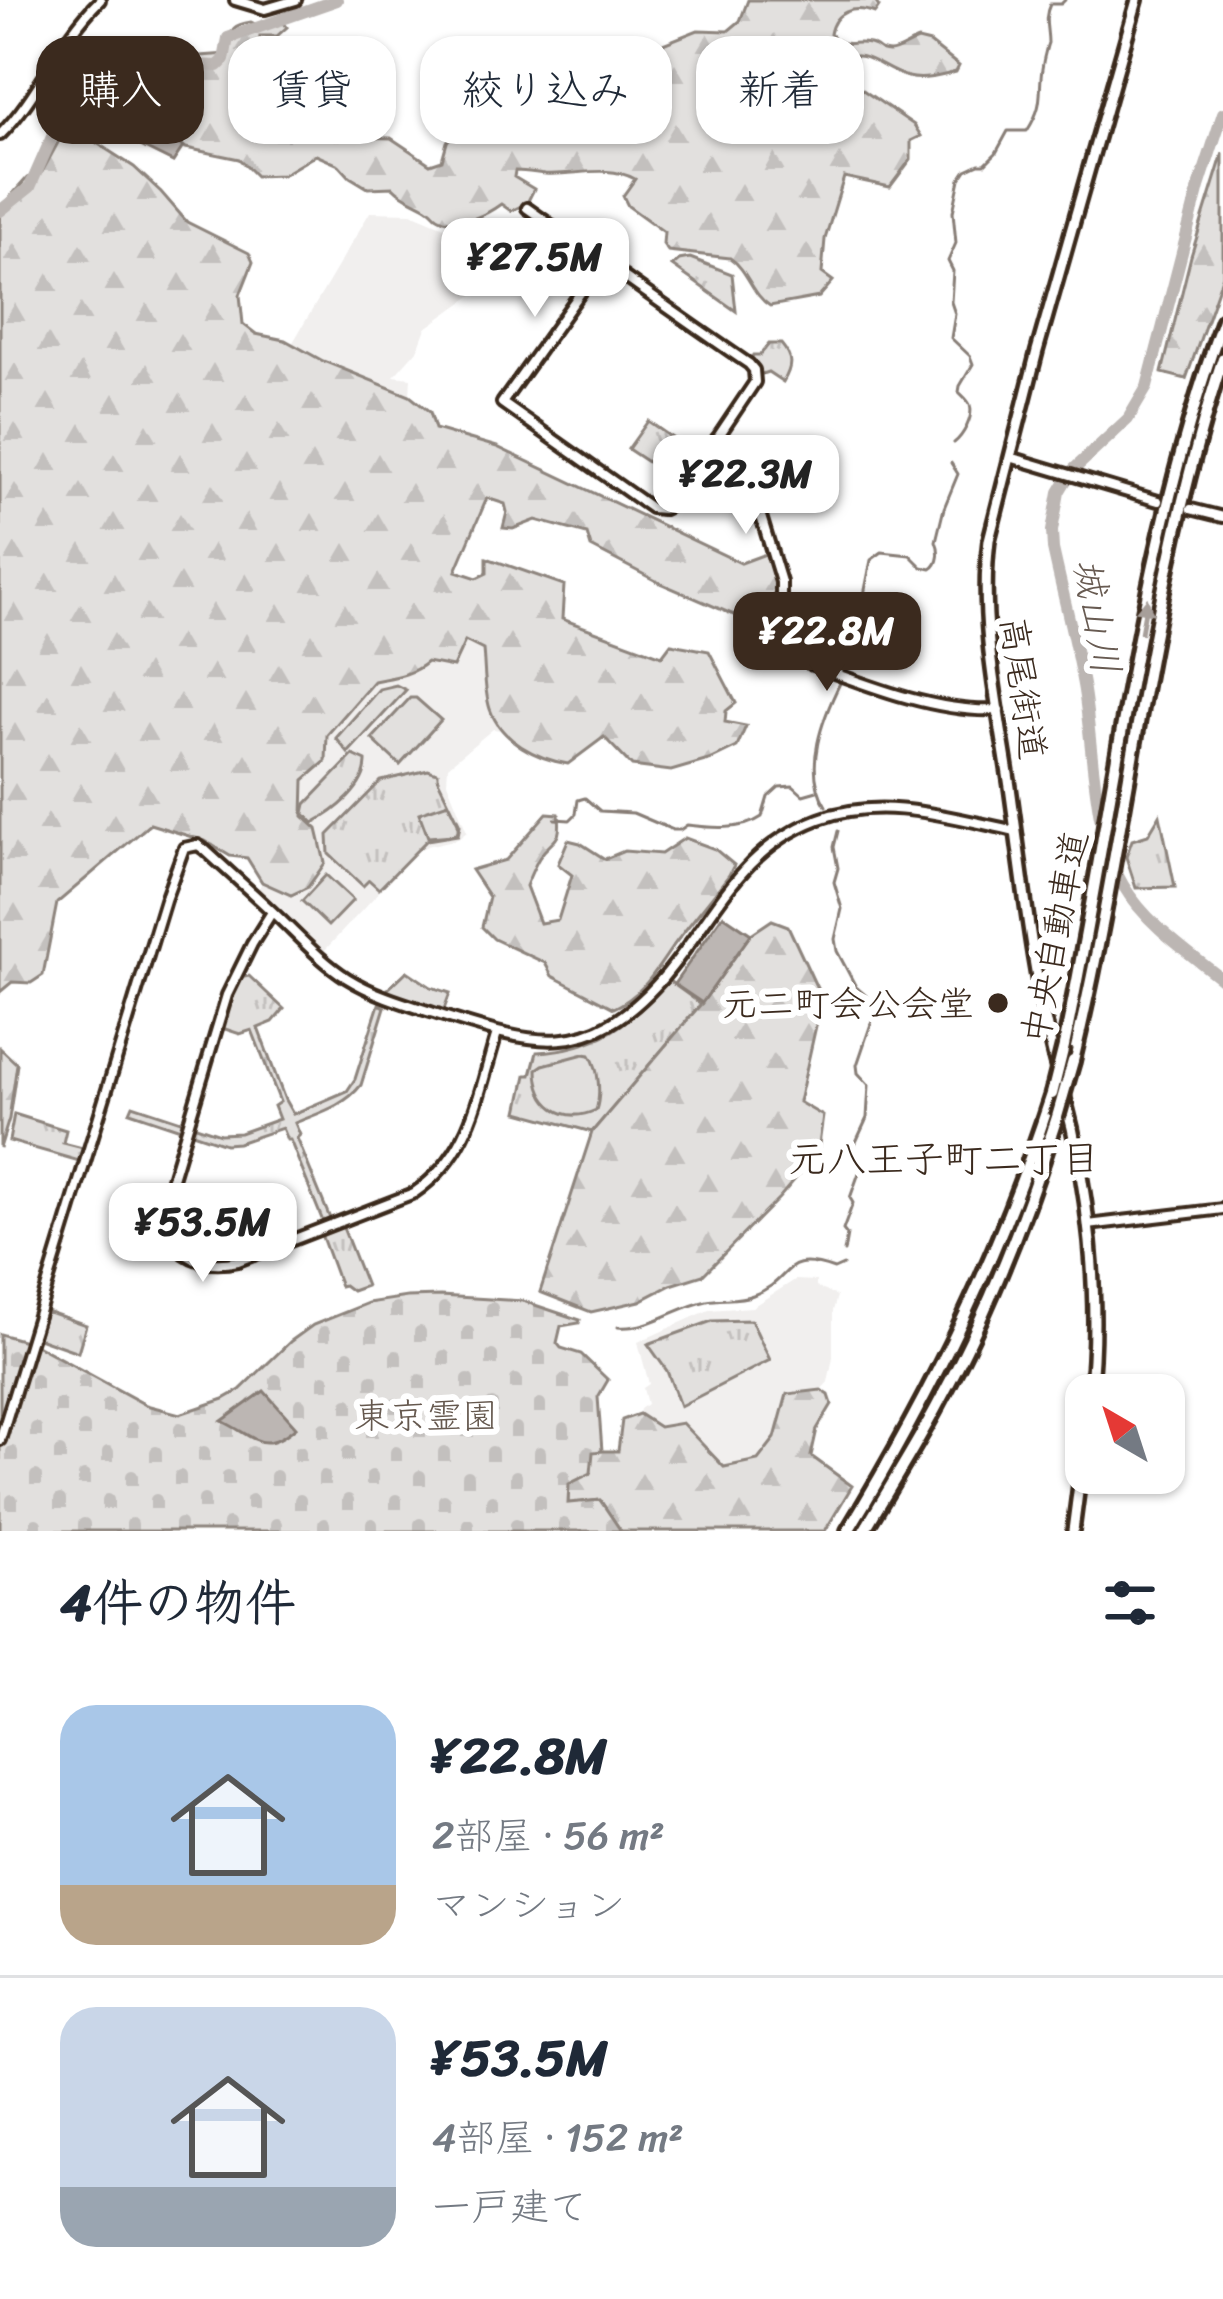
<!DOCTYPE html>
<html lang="ja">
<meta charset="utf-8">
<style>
body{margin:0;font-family:Sriracha,"Klee One",sans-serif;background:#f2f2f3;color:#1f2937;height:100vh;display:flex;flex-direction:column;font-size:45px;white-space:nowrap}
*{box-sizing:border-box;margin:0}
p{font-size:39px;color:#747a83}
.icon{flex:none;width:66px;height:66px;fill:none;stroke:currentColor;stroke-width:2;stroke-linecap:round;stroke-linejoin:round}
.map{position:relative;height:1531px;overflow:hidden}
.drawer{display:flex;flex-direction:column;background:#fff;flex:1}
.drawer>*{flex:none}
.guide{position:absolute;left:36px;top:36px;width:1152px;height:108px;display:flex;gap:24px}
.needle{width:78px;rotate:321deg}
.tools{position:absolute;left:1065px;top:1374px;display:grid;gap:24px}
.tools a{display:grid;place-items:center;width:120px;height:120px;border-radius:24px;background:#fff;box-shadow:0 3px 9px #0004;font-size:60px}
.price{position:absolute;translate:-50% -102px;padding:0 27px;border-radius:24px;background:#fff;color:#222;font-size:39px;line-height:78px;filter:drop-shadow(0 3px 6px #0008)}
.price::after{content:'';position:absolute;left:50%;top:72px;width:36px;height:27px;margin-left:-18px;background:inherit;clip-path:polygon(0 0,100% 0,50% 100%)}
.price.selected{background:#3b2a1e;color:#fff}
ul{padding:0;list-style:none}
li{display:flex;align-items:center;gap:36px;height:300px;padding:0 60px}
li+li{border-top:3px solid #e0e1e3}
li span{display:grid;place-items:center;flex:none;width:336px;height:240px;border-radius:36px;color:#555}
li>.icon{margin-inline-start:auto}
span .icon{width:144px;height:144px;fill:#fffc;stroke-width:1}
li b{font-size:51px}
h2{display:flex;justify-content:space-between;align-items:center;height:144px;padding:0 60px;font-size:51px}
.tag{padding:0 42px;border-radius:36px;background:#fff;box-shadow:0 3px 9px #0004;font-size:42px;line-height:108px}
.tag.selected{background:#3b2a1e;color:#fff}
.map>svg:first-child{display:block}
.built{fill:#f1efee}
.grass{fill:url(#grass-tufts);stroke:#8e857e;stroke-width:3}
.forest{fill:url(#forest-firs);stroke:#8e857e;stroke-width:3}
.cemetery{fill:url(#cemetery-stones);stroke:#8e857e;stroke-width:3}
.garden{fill:#e2e0de;stroke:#8e857e;stroke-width:3}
.water{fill:#bcb6b3;stroke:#887e77;stroke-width:3}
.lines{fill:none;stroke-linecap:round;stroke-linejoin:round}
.stream{stroke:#887e77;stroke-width:3}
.river{stroke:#bcb6b3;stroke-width:12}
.secondary-casing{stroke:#3b2a1e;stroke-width:16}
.primary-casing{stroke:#3b2a1e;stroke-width:18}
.highway-casing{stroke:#3b2a1e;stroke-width:20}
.secondary{stroke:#fff;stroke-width:8}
.primary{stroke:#fff;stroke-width:9}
.highway{stroke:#fff;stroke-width:10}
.highway-bridge-casing{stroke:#3b2a1e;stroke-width:20;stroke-linecap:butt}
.highway-bridge{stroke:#fff;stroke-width:10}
.oneway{fill:#a79f9a}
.poi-dot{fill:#3b2a1e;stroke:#fff;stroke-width:4.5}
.labels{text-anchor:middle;stroke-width:12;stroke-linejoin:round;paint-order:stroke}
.street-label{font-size:36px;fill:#3b2a1e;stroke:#fff}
.poi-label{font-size:36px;fill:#3b2a1e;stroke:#fff;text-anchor:end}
.park-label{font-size:36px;fill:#65584e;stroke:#fff}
.water-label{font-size:39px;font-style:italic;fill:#685b52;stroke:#fff}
.neighbourhood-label{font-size:39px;fill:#3b2a1e;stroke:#fff}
</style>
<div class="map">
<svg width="1223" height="1531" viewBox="0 0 1223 1531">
<defs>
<pattern id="grass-tufts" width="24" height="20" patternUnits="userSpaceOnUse" patternTransform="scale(3)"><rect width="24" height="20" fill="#e2e0de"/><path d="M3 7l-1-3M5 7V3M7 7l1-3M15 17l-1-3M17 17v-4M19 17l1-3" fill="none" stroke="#c3c0be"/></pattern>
<pattern id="forest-firs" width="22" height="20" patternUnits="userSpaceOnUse" patternTransform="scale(3)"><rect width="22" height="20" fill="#e2e0de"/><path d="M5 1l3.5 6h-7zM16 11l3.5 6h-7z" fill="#c3c0be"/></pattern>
<pattern id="cemetery-stones" width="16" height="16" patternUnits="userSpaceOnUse" patternTransform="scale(3)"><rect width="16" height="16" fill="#e2e0de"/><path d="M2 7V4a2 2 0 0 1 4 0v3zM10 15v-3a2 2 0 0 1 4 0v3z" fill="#c3c0be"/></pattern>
</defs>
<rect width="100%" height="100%" fill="#fff"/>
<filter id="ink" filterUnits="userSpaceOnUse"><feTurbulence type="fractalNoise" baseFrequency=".00833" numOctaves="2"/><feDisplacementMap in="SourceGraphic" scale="24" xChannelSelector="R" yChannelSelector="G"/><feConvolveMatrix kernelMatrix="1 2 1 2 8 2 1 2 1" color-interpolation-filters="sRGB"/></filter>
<g filter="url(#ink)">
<path class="built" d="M370,212L411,213L461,234L482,223L496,226L493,231L479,230L464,241L501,275L426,328L418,349L394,376L411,378L410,396L323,361L292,344Z
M465,641L483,649L492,714L501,730L493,729L448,766L447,782L467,832L458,839L427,846L417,851L325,950L319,949L257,892L262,882L291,895L308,887L325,862L317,829L303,816L304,780L327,760V735L374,681L415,672L427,662L453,667Z
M795,1280L816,1281V1287L837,1296L833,1311V1357L828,1382L821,1390L787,1394L775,1438L758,1460L724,1467L682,1424L659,1427L639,1414L640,1409L647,1404L643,1388L649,1384L638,1342L709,1310L752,1307Z"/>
<path class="grass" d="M690,258L732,274L736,311L672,266L679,260Z
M769,344H781C793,358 792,367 783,382L768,372L756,376L749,364L753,355H760Z
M648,421L675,440L655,467L628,449Z
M396,685L406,690L348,753L336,738L379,689Z
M353,755L366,761C367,787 335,812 313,823L304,813L306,804Z
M428,770L438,773V780L460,825L458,835L427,840L379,889L369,880L363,886L329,854L328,835L381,781Z
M1160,815L1175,887L1136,888L1126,857L1132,840L1148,835Z
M407,971L431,987L450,993L443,1012L385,992Z
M249,976L284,1009L273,1022L258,1028L285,1100L293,1114L347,1091L355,1079L379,1004L385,1007L361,1085C345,1106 319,1113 295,1123L300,1135L297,1138L331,1221L324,1224L290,1140H287L282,1128L238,1143L225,1144L130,1112L133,1105L220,1134L240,1133L279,1119L274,1106L280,1102L252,1030L240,1034L222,1028L239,978Z
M669,981L701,1004L592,1132L518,1112L526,1075H531L537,1052C599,1049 629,1024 669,981Z
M14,1114L66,1130L63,1143L83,1148L79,1161L9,1141Z
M342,1225L366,1286L352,1291L344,1285L340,1286L322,1237L323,1232Z
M46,1311L86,1325L78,1352L38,1338Z
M751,1320L770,1360L680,1406L667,1371L648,1344L712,1321Z"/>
<path class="forest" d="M748,0H874L879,7L875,13C854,5 834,11 830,34C846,50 850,40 869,44C882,47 875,51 889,52C898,52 909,43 918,40L930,43L959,66L956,72C940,76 924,81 908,77C880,70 868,47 836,59C826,63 823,74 814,78C799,85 796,71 782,90L787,103L804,113L821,106L835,90L860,88L914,125L921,136L911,141V159L890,187L844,177L825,239L822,273L833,281L819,297L770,306C752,295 748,270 730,258L668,251L663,244L664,232L628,206L623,196L635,179C608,164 575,176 545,174C535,173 526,171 515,171L514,177L534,189L527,203L511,211L501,204C486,215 463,226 444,220C431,215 438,215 427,208C414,200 403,198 393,187L368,188L350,177L339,165L316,155L282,175L256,176L239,159L186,148L139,114L132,113L111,120L104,98L126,74L143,66L173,58L227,54C235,36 223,26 251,22L259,26L281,19L287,27L277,36H260L257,84L261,92L283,107L301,110L328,123L343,120L352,122L361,137L391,138L430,164L442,160L447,142L456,129L505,120L515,111L558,99L589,98L593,91C591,84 592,79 598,73L628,82L641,73L638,55L640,53L698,30L728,31L740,21Z
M75,129L134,167L161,192L187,222L249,253L253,262L240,295L243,324L256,334L285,340L323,361L410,396L430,412L435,429L497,447L741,563L768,553C778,586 781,596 764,628L662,584L591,547L587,534L536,520L513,529L503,528L507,512L505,504L487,498L456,571L477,578L487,573V558L564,585L562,619L662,656L671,644L709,651L736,703L726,711L725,722L746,726L737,747L712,759L671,771L632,766L604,737L568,764C537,759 501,741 490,709C484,691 485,668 483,650L465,641L453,667L427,662C410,676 394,677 374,681L327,735L326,761L304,780L303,816L317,829L325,863L308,887L291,895L262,882L247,858L230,856L205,841L150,824L57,903L43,975L31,983L12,982L0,992V208L27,178L42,172L61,137Z
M1223,153V275L1186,379L1162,373L1191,256Z
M547,813L559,814C562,846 553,836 539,858C534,866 530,876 526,886L540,923L558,920L572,875L558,864L568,840L580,843L605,859L624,851L661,854L685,838L715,849L734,865L729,875C713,896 696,916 680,937C659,963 647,993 614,1008L552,976L545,963L494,939L482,927L489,897L471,870L506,860Z
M772,920L788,926L822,999L799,1102L823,1116L818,1152L779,1198L703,1275L671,1285L640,1301L591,1312L540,1292L592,1132L701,1004L751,934Z
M0,1048L17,1064L9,1119L0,1148Z
M821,1390L829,1395L832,1404L817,1429L811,1456L852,1486L825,1531H621L600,1500L568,1504V1483L593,1451H618L622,1420L639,1414L659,1427L682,1423L724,1467L758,1460L775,1438L787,1394Z"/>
<path class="cemetery" d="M440,1296L523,1301L580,1320L579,1323L561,1326L557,1343L561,1348L581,1354L608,1380L598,1397L602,1451L593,1452L591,1473L569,1484L568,1503L600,1500L621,1531H0V1334L32,1343L146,1405L180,1414L224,1399L240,1390L291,1341L313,1325L368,1303L407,1297Z"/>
<path class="garden" d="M410,698H416L441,720L400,765L372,739Z
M448,803L458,823V831L453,835L428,837L419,813Z
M326,875L353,900L328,926L302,901Z
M584,1054L590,1055C599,1068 601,1095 596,1110C563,1125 537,1104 537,1069L543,1065Z"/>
<path class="water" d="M132,114L183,147L173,162L112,132Z
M723,915L751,934L702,1003L674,984Z
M264,1391L296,1427C262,1456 256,1437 222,1421Z"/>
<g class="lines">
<path class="stream" d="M954,443C963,436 974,417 970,405C969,401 962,395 959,392L960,386L973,364L970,356L951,338L955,314L951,302L953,271L948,261L956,243L953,212L960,179L966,170L979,164H985L996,153L1008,131H1027C1046,102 1037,93 1043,63C1043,61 1047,45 1048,43C1048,28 1043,19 1050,4H1061L1065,0
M841,670L863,600L871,560L882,552L910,555L922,567L931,569C940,564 940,550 936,541L944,508L958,474L951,463
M826,806C802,769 823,717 841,681
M555,819L570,820L576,814L578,800L585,798L600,811L633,813L673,830H680L687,825C711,828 742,831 762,817L768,797L779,787L793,786L803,795L817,791
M838,831L834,847L838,868L834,882L842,909L835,939L837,951L856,987L871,1000L875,1012L857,1065L858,1073L869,1085L867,1118L850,1155L860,1170L850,1198L853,1203L843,1230L847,1235L844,1252
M618,1327C649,1330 677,1307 707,1301C722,1298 738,1301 753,1295C794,1281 780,1250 834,1269L843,1265"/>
<path class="river" d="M1223,113L1199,187L1147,387L1128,419L1071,472L1059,492L1052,531L1053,549C1063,595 1075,640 1083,685C1094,746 1092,832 1123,885C1146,924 1188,952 1223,980
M0,211L30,187L55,130L67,121L87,119L97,100L129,75L161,72L190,65L218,66L224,60L228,38L337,0"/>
<g class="secondary-casing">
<path id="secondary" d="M235,0L265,9L296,0
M0,135C41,94 58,41 100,0
M527,208C601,260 674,313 749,364L754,370L755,382L673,504L663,509L651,508L502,403L603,261
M717,438L738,453L745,464L781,582V605L767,636L813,658L810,664C866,685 939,714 999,710
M1010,457L1158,501
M1191,509L1223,517
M272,912L252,944L227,995L164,1205C162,1251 197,1270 238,1261L414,1193C472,1153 477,1097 497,1033
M1088,1225L1223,1209
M0,1440L165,900L184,848L198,845L205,850C230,873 255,895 279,918C301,939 322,962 347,978C376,996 409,1005 440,1015C535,1045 589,1062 662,979C715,918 737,850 819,819C883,795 952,818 1016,831"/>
</g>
<g class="primary-casing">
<path id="primary" d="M1057,1069C1033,980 1023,880 1010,787C998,706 979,622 989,540L1037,351L1137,0
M1063,1091C1088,1184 1101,1299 1090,1395
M1073,1531L1086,1431"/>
</g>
<g class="highway-casing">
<path id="highway" d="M1064,1046C1115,805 1138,553 1223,320
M1073,1061C1129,828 1148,586 1223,358
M848,1531C934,1389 1001,1252 1052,1094
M864,1531C889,1488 916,1446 939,1402C989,1311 1026,1215 1057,1117"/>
</g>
<use href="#secondary" class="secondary"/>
<use href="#primary" class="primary"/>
<use href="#highway" class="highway"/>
<g class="highway-bridge-casing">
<path id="highway-bridge" d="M1052,1094L1064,1046
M1057,1117L1073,1061"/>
</g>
<use href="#highway-bridge" class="highway-bridge"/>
</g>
<defs><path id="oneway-solid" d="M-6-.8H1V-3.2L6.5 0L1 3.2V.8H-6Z" transform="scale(3)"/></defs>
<use class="oneway" href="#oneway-solid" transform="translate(1144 616) rotate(-80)"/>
</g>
<circle class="poi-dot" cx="998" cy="1003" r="12"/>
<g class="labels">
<g class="street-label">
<text transform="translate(1024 688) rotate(82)" y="13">高尾街道</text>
<text transform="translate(1054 937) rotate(-79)" y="13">中央自動車道</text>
</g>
<g class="poi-label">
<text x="974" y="1016">元二町会公会堂</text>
</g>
<g class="park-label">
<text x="426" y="1428">東京霊園</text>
</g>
<g class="water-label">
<text transform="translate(1098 616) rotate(80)" y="14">城山川</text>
</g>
<g class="neighbourhood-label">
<text x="944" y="1172">元八王子町二丁目</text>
</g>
</g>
</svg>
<div class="tools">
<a><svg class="needle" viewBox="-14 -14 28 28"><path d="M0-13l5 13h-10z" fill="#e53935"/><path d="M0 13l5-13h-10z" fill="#747a83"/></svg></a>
</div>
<b class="price" style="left:535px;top:320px">¥27.5M</b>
<b class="price" style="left:746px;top:537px">¥22.3M</b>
<b class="price selected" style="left:827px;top:694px">¥22.8M</b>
<b class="price" style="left:203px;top:1285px">¥53.5M</b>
<div class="guide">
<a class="tag selected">購入</a>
<a class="tag">賃貸</a>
<a class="tag">絞り込み</a>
<a class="tag">新着</a>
</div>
</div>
<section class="drawer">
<h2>4件の物件<svg class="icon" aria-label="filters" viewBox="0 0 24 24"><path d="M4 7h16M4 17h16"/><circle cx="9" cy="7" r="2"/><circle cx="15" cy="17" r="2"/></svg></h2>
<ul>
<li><span style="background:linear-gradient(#a9c7e8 75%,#b9a48a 0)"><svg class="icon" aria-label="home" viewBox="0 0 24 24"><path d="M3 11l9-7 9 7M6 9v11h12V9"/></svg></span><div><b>¥22.8M</b><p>2部屋 · 56 m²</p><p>マンション</p></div></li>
<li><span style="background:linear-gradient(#c9d6e8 75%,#9aa5b1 0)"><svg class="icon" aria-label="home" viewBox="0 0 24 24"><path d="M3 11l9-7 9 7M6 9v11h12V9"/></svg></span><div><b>¥53.5M</b><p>4部屋 · 152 m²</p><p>一戸建て</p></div></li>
</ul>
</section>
